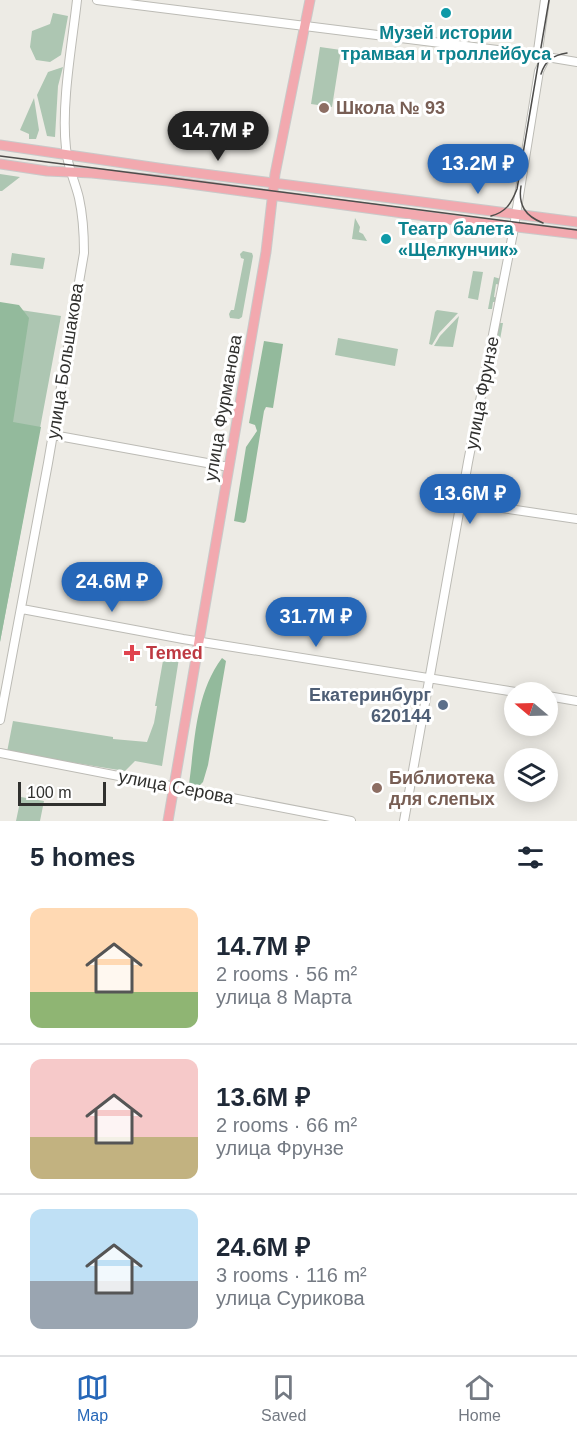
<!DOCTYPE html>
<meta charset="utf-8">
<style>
body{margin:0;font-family:Arial,sans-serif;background:#f2f2f3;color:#1f2937;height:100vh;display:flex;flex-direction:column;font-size:22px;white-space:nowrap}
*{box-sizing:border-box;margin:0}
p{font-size:20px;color:#747a83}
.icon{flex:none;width:33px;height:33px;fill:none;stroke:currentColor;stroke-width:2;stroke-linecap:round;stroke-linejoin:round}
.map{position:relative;height:821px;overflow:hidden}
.details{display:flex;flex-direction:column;background:#fff;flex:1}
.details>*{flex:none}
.needle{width:39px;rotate:289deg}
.controls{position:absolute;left:504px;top:682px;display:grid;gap:12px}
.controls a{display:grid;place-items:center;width:54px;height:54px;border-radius:50%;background:#fff;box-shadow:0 3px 15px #0003;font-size:30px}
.scale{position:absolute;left:18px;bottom:15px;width:88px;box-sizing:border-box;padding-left:6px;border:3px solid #30302e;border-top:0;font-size:16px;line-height:21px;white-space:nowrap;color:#30302e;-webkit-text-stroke:4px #fff;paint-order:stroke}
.price{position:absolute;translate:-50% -51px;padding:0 14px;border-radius:21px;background:#2667b8;color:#fff;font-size:20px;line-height:39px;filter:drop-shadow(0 2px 3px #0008)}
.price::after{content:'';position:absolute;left:50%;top:36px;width:18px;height:14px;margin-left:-9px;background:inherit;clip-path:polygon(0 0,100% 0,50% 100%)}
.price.on{background:#222;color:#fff}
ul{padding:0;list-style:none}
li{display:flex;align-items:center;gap:18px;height:150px;padding:0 30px}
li+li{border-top:2px solid #e0e1e3}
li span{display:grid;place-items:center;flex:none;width:168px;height:120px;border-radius:12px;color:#555}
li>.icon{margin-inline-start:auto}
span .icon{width:72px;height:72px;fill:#fffc;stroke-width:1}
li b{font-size:26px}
h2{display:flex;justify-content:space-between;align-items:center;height:72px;padding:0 30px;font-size:26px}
.tab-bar{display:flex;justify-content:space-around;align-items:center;height:84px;border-top:2px solid #e0e1e3;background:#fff;font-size:16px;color:#747a83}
.tab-bar a{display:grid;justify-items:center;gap:3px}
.tab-bar .on{color:#2667b8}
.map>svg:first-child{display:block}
.green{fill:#adc6b2}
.forest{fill:#93ba9c}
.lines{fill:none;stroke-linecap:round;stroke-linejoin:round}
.minor-casing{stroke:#bcbbb5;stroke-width:10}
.major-casing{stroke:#c9c9c9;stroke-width:11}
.minor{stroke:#fff;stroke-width:8}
.major{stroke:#f2a9af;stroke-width:9}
.tram{stroke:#4e4d4b;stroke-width:1.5}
.culture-dot{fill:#0f9aa8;stroke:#fff;stroke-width:2}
.education-dot{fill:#8d6e63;stroke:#fff;stroke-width:2}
.health-dot{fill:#e0444e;stroke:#fff;stroke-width:2}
.service-dot{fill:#5c6f8a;stroke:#fff;stroke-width:2}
.labels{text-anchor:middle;stroke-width:6;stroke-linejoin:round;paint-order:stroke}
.culture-label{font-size:18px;font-weight:bold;fill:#0d838f;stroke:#fff}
.education-label{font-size:18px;font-weight:bold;fill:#785e54;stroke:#fff;text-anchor:start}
.street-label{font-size:18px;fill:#30302e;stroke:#fff}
.health-label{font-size:18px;font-weight:bold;fill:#be3a42;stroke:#fff;text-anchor:start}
.service-label{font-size:18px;font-weight:bold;fill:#4e5e75;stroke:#fff;text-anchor:end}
</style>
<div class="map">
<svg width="577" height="821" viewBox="0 0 577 821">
<rect width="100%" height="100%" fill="#edebe5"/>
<path class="green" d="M53,13L68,16L61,55L50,62L36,60L30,47L32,31L50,24Z
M320,47L341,50L332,107L311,104Z
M63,67L58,86L55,137L47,136L37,95L48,72Z
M34,98L39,130L36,139H29V134L20,130Z
M0,174L20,177L2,191H0Z
M355,218L360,227L359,232L363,234L367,241L352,239Z
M243,251L252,253L253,256L242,317L239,319L230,318L229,314L231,310H234L244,259L241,258L240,254Z
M12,253L45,258L43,269L10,265Z
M473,271L483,272L478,300L468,298Z
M494,277L501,279L500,285L496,284L494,297L498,298L497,302H493L492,309H488Z
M0,307L61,316L0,642Z
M437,310L458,313L439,333L432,345L429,344L435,312Z
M459,316L453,347L434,346L440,336Z
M499,323H503L494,373L490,372Z
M338,338L398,349L395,366L335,355Z
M164,655L179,658L162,766L135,761L125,771L7,752L13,721L113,737V739L147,742L154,723L157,706H155Z
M21,797L44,801L40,821H16Z"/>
<path class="forest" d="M0,302L19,305L29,318L13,422L41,427L0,642Z
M264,341L283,344L282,351L273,408L266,407L264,411L246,521L244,523L234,521L246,447L257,431L255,425L249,423Z
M222,658L226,661L208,765L203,782L199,786L189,784C195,742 195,694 222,658Z"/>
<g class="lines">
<g class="minor-casing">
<path id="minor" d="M97,0L529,54L577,62
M537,58L545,0
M53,435L229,467
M461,502L577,519
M22,609L183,639L522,693
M548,696L577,701
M0,720L48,463L84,253C84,234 83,216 79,198C75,181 67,166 66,148C61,104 72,45 77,0
M0,753L351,821
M404,821L468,462L513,233L539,71L546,57"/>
</g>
<g class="major-casing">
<path id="major" d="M0,145L165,169L577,222
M0,164L47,171L92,173L168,181L447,219L577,234
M168,821L266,252L275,174L310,0"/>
</g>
<use href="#minor" class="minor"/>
<use href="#major" class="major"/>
<path class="tram" d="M541,74C545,61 553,55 567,53
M0,156L577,230
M521,186C518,205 525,216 543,223
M491,216C506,212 511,204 517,189L549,0"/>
</g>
<g class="culture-dot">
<circle cx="446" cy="13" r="6"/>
<circle cx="386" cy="239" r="6"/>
</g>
<g class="education-dot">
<circle cx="324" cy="108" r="6"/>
<circle cx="377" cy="788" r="6"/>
</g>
<path class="health-dot" d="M129 644h6v6h6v6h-6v6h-6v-6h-6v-6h6z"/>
<circle class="service-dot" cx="443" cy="705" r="6"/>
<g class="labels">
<g class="culture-label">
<text x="446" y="39">Музей истории<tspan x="446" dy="21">трамвая и троллейбуса</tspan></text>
<text x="398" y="235" text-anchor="start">Театр балета<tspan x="398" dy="21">«Щелкунчик»</tspan></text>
</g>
<g class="education-label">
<text x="336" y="114">Школа № 93</text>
<text x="389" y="784">Библиотека<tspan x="389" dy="21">для слепых</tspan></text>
</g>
<g class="street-label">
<text transform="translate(65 361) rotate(-81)" y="6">улица Большакова</text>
<text transform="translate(482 393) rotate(-79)" y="6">улица Фрунзе</text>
<text transform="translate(223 408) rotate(-80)" y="6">улица Фурманова</text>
<text transform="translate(176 787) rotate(11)" y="6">улица Серова</text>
</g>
<g class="health-label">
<text x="146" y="659">Temed</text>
</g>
<g class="service-label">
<text x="431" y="701">Екатеринбург<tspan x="431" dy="21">620144</tspan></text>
</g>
</g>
</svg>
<div class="controls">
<a><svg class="needle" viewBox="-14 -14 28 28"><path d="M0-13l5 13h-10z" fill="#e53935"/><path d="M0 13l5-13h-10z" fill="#747a83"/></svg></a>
<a><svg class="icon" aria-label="layers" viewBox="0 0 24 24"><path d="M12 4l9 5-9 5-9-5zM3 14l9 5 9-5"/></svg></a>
</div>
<div class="scale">100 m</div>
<b class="price on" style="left:218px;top:162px">14.7M ₽</b>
<b class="price" style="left:478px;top:195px">13.2M ₽</b>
<b class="price" style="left:470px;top:525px">13.6M ₽</b>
<b class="price" style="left:112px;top:613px">24.6M ₽</b>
<b class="price" style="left:316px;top:648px">31.7M ₽</b>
</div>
<section class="details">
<h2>5 homes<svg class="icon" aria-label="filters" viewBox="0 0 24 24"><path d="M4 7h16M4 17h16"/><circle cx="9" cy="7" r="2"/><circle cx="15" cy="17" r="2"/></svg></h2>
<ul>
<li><span style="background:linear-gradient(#ffd9b3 70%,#8fb573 0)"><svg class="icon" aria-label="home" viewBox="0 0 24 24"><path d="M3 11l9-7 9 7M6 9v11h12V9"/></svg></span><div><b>14.7M ₽</b><p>2 rooms · 56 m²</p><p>улица 8 Марта</p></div></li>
<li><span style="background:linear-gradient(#f6c9c9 65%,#c2b280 0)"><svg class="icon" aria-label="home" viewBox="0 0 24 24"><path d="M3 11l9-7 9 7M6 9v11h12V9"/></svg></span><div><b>13.6M ₽</b><p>2 rooms · 66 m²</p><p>улица Фрунзе</p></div></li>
<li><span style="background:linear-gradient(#bfe0f5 60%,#9aa5b1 0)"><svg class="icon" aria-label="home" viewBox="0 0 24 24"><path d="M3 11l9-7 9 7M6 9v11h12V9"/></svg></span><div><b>24.6M ₽</b><p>3 rooms · 116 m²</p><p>улица Сурикова</p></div></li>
</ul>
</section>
<nav class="tab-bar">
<a class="on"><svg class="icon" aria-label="map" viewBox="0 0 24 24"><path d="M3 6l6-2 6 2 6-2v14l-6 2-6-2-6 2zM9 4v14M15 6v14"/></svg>Map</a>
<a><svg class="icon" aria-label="saved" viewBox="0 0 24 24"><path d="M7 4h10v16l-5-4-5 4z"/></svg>Saved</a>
<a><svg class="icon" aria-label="home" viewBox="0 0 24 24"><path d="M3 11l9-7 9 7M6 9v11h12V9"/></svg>Home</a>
</nav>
